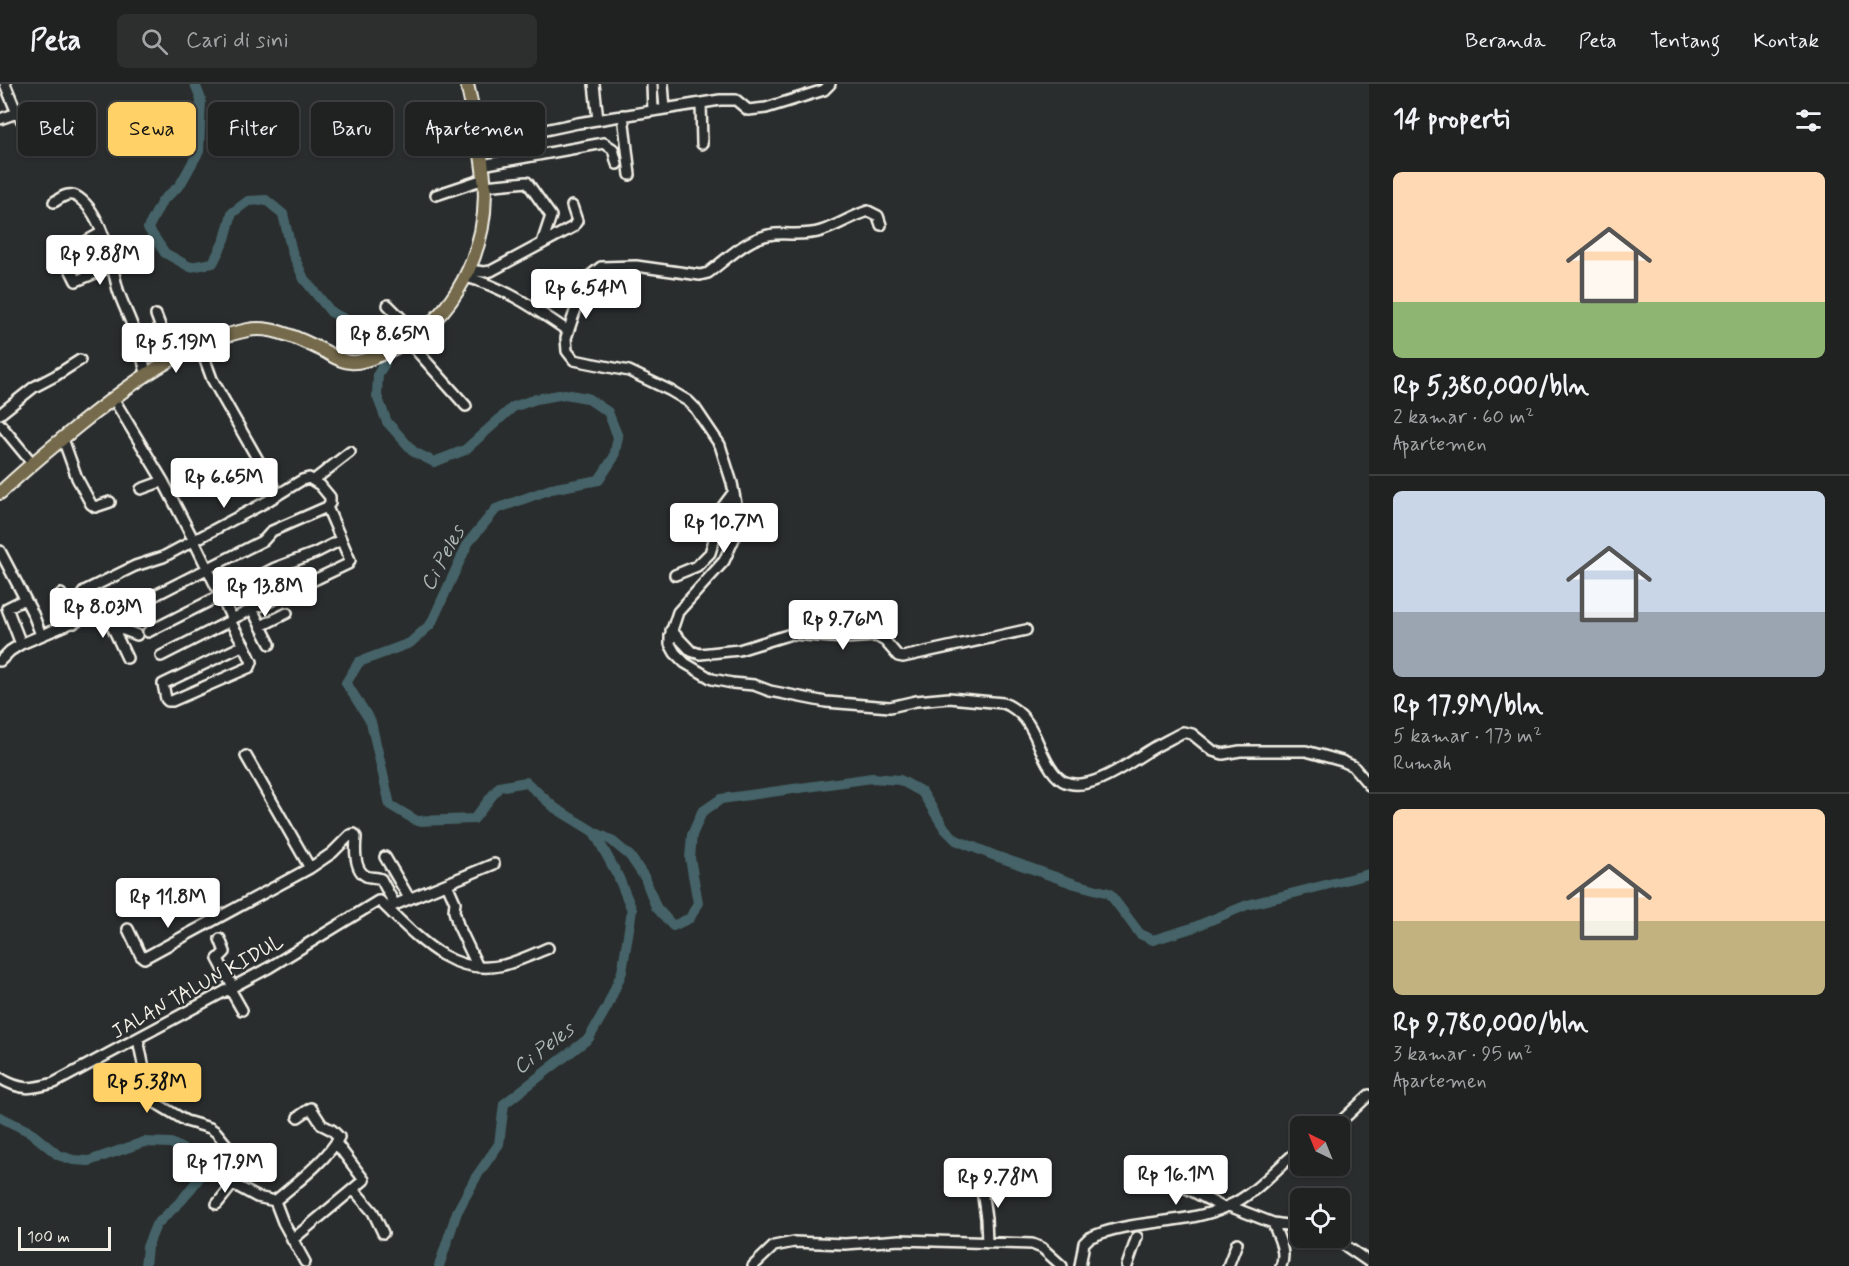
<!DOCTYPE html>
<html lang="id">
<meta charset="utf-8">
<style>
body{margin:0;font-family:Mynerve,sans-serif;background:#2d2f2f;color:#f1f3f6;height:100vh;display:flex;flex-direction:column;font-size:22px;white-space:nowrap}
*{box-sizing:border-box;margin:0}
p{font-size:20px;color:#a2a4a5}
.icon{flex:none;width:33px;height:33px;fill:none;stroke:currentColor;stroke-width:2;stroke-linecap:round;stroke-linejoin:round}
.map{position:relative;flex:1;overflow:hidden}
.details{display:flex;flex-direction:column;background:#202222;width:480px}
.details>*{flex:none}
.guide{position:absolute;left:18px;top:18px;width:570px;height:54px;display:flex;gap:12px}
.needle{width:39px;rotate:317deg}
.controls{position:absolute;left:1290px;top:1032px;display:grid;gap:12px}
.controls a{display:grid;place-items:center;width:60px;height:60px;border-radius:9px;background:#202222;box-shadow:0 2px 4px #0004,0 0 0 2px #3d3f40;font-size:30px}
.scale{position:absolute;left:18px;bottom:15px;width:93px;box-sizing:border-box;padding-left:6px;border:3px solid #f4f1e8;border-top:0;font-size:16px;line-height:21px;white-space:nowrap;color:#f4f1e8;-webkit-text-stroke:4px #2a2d2e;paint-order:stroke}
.price{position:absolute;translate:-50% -51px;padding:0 14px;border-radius:6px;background:#fff;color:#222;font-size:20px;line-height:39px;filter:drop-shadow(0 2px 3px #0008)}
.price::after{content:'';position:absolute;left:50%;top:36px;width:18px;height:14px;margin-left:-9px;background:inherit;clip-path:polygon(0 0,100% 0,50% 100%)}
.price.on{background:#ffd166;color:#111}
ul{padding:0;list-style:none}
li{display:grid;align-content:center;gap:12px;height:318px;padding:0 24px}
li+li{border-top:2px solid #3d3f40}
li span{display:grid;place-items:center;height:186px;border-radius:9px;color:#555}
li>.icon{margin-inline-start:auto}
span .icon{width:108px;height:108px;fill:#fffc;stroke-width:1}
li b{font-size:26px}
h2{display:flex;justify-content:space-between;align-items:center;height:72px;padding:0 24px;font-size:26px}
.tag{padding:0 21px;border-radius:9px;background:#202222;box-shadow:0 2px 4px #0004,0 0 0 2px #3d3f40;font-size:21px;line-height:54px}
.tag.on{background:#ffd166;color:#111}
header{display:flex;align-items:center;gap:36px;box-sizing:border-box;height:84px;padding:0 30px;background:#202222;border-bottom:2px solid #3d3f40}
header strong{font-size:28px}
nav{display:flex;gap:33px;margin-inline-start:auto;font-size:21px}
.search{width:420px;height:54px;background:#2d2f2f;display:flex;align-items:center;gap:15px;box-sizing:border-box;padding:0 21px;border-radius:9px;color:#a2a4a5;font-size:22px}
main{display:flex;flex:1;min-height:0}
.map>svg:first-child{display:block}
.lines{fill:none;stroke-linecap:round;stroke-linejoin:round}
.river{stroke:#456467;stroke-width:10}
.minor-casing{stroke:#f4f1e8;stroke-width:14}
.major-casing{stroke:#f4f1e8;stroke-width:16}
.minor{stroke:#2a2d2e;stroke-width:9}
.major{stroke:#756b4b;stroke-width:12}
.labels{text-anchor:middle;stroke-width:4.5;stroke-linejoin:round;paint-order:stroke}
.street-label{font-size:20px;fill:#f4f1e8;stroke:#2a2d2e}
.water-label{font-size:21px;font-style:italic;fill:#aeb9b4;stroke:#2a2d2e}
</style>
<header>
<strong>Peta</strong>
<div class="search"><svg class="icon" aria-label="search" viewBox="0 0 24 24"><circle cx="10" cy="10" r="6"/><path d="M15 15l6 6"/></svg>Cari di sini</div>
<nav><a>Beranda</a><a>Peta</a><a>Tentang</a><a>Kontak</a></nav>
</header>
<main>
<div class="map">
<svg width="1369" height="1182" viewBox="0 0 1369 1182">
<rect width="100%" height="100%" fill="#2a2d2e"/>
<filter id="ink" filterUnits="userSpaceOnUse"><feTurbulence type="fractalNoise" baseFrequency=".0167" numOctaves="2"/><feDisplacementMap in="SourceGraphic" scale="12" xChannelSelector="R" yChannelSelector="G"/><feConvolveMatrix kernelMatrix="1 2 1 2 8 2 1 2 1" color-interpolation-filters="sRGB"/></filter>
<g filter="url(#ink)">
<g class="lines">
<path class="river" d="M195,0L201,15L199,67L180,101L162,117L148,144L165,169L190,183L213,179L225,155L232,129L248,117L266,116L283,130L292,168L304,195L331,228L374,250L382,258L385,279L378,290L377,312L387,338L414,368L434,378L465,366L513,323L536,315L565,310L587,314L608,328L618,353L614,373L599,396L551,405L496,425L468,459L431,540L410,559L359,578L346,599L371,638L390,721L417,737L474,735L499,703L526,698L555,724L594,748L618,792L632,826L622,888L607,923L589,954L504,1020L499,1060L476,1093L457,1128L439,1182
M594,748L611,756L630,772L645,794L656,823L673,842L690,834L698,819L690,774L692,751L702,728L721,715L872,694L900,696L922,708L945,745L956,756L993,771L1075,800L1109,809L1140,850L1153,856L1192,844L1247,821L1369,790
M0,1033L30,1048L58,1071L73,1076L89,1077L144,1058L171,1059L199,1074L200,1093L182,1116L156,1141L147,1163L145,1182"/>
<g class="minor-casing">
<path id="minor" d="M594,0L598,36
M652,0L653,27
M663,0L665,25
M701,19L702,60
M17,29L32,52
M623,31L630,91
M0,35L17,29L5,0
M479,60L578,39L720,16H736L748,26L766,24L824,6L830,0
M482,81L604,59L613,65L617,80
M484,102L527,98L551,132L542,159
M436,111L484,95
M54,118C62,113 69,107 79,114C103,131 111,179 118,206C123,221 130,234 135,249C140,262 143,276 146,289
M881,141L878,132L868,127C852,132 837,142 821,147C805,152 791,149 775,150C749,152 728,174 708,189L700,191L636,182L601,183L586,195L566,254L567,267L574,276L629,287L671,307L688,317L695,324L720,361L732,399L737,425V448L724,477L678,528L670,552V560L675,569L685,579L712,595L732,599L754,601L770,607L826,618L890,623L916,617L949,614L1003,619C1022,626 1031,642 1038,659C1043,671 1051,690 1063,697C1090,711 1132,676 1155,663C1164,658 1174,653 1183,648L1192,650L1213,667L1223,670L1240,667H1306L1342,677L1353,682L1369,701
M101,149L65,169L64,173L76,197L112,182
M469,186L484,188L491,187L573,143L577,137L572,122
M466,193C504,203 536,225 568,247
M388,221L403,236L414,253
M156,231L173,275
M408,257L466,322
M200,262L212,295L278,411
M113,314L163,397L194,457L232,535L230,537L244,561L163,600L166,615L168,617H172L250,583L252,578L244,561
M0,330L34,303L55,292L80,276
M0,340L33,380
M63,355L77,394L91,420L95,423L110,418
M314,396L350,368
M141,405L163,397
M0,467L33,530L41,551
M675,491L697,482L710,469L721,434V425L733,409
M61,510L74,539
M104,525L127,574
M252,525L270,560
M94,530L83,509L86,506L135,482L163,473L266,418L302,396L309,394L320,401L330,413V419L327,423L350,476L348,480L232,535
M261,542L287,529
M114,545H121L137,551
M671,546L691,567L700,570L739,566L791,550L845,554L876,552L885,557L898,572L903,573L1026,546
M148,548L275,484L315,469L341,456
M21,560L7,524L25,515
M161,572L230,537
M0,577L10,567L21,560L104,525L120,528L126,526L264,456L272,447L327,423
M385,773L409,814
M310,784L332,769L350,751L354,750L356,753C355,764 354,786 366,792C370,794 377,793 381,795L395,821
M447,800L455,818L454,827L458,841L478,883
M387,824C420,856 454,893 504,881C519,877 534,870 548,864
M128,845L141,872L144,874L310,784L246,672
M220,855L225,868L218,875L233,903
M230,905L242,926
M138,955L147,999L154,1018L186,1037L210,1044L216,1048L235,1071L237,1082L233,1100L257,1113L275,1117L283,1138L305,1178
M0,994C21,1007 31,1005 54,999L270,883L378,817H380L387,824L494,780
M1336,1042L1369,1011
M1173,1097L1224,1124
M354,1106L373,1128L383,1149
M275,1117C294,1101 329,1074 339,1053L332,1046L322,1041L311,1024L298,1033
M217,1120L233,1100
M1229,1122L1273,1139L1300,1143
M1273,1139C1278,1153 1287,1167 1281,1182
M1330,1154L1337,1156L1369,1178
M292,1156L364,1096L336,1059
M987,1159L986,1134L981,1099L983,1097L1014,1096
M753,1182L774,1162L794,1158L845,1160L900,1156L1032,1160L1042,1164L1062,1182
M1080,1182L1084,1159L1089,1154C1132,1134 1185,1142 1228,1122C1256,1110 1277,1083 1300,1065
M1127,1182L1137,1153
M1228,1182L1237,1159"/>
</g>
<g class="major-casing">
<path id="major" d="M0,409C25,385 52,363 79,341C129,301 183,259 248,246C273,241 304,257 326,268C333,272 342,278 351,278C365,280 397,263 409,256C462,223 490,155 484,94C481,63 474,31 467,0"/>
</g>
<use href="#minor" class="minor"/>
<use href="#major" class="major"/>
</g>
</g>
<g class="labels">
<g class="street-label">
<text transform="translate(197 902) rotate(-29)" y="7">JALAN TALUN KIDUL</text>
</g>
<g class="water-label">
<text transform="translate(442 474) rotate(-62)" y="7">Ci Peles</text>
<text transform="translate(543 964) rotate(-38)" y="7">Ci Peles</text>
</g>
</g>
</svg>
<div class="controls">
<a><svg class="needle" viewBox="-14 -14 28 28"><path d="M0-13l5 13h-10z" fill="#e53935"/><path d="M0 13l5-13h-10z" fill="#a2a4a5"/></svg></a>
<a><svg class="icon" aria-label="locate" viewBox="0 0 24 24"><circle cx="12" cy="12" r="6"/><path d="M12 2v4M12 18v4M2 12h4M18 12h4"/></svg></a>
</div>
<div class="scale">100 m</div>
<b class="price" style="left:100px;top:202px">Rp 9.88M</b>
<b class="price" style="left:586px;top:236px">Rp 6.54M</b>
<b class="price" style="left:390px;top:282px">Rp 8.65M</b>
<b class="price" style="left:176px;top:290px">Rp 5.19M</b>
<b class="price" style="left:224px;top:425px">Rp 6.65M</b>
<b class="price" style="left:724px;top:470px">Rp 10.7M</b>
<b class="price" style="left:265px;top:534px">Rp 13.8M</b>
<b class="price" style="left:103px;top:555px">Rp 8.03M</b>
<b class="price" style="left:843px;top:567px">Rp 9.76M</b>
<b class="price" style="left:168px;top:845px">Rp 11.8M</b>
<b class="price on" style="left:147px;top:1030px">Rp 5.38M</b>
<b class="price" style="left:225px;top:1110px">Rp 17.9M</b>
<b class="price" style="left:1176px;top:1122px">Rp 16.1M</b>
<b class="price" style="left:998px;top:1125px">Rp 9.78M</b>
<div class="guide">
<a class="tag">Beli</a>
<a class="tag on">Sewa</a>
<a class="tag">Filter</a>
<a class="tag">Baru</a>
<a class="tag">Apartemen</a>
</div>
</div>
<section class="details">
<h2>14 properti<svg class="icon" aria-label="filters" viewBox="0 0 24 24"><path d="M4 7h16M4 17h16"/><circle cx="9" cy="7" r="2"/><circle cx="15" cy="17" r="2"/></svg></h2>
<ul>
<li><span style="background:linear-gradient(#ffd9b3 70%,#8fb573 0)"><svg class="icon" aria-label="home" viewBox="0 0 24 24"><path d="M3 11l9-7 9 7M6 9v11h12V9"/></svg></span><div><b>Rp 5,380,000/bln</b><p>2 kamar · 60 m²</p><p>Apartemen</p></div></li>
<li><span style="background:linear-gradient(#c9d6e8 65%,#9aa5b1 0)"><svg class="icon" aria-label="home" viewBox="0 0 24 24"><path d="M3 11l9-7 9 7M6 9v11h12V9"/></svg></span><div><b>Rp 17.9M/bln</b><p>5 kamar · 173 m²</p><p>Rumah</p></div></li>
<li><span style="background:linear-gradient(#ffd9b3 60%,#c2b280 0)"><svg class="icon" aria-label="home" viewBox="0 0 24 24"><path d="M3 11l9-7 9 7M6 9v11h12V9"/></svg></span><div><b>Rp 9,780,000/bln</b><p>3 kamar · 95 m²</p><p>Apartemen</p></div></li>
</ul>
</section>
</main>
